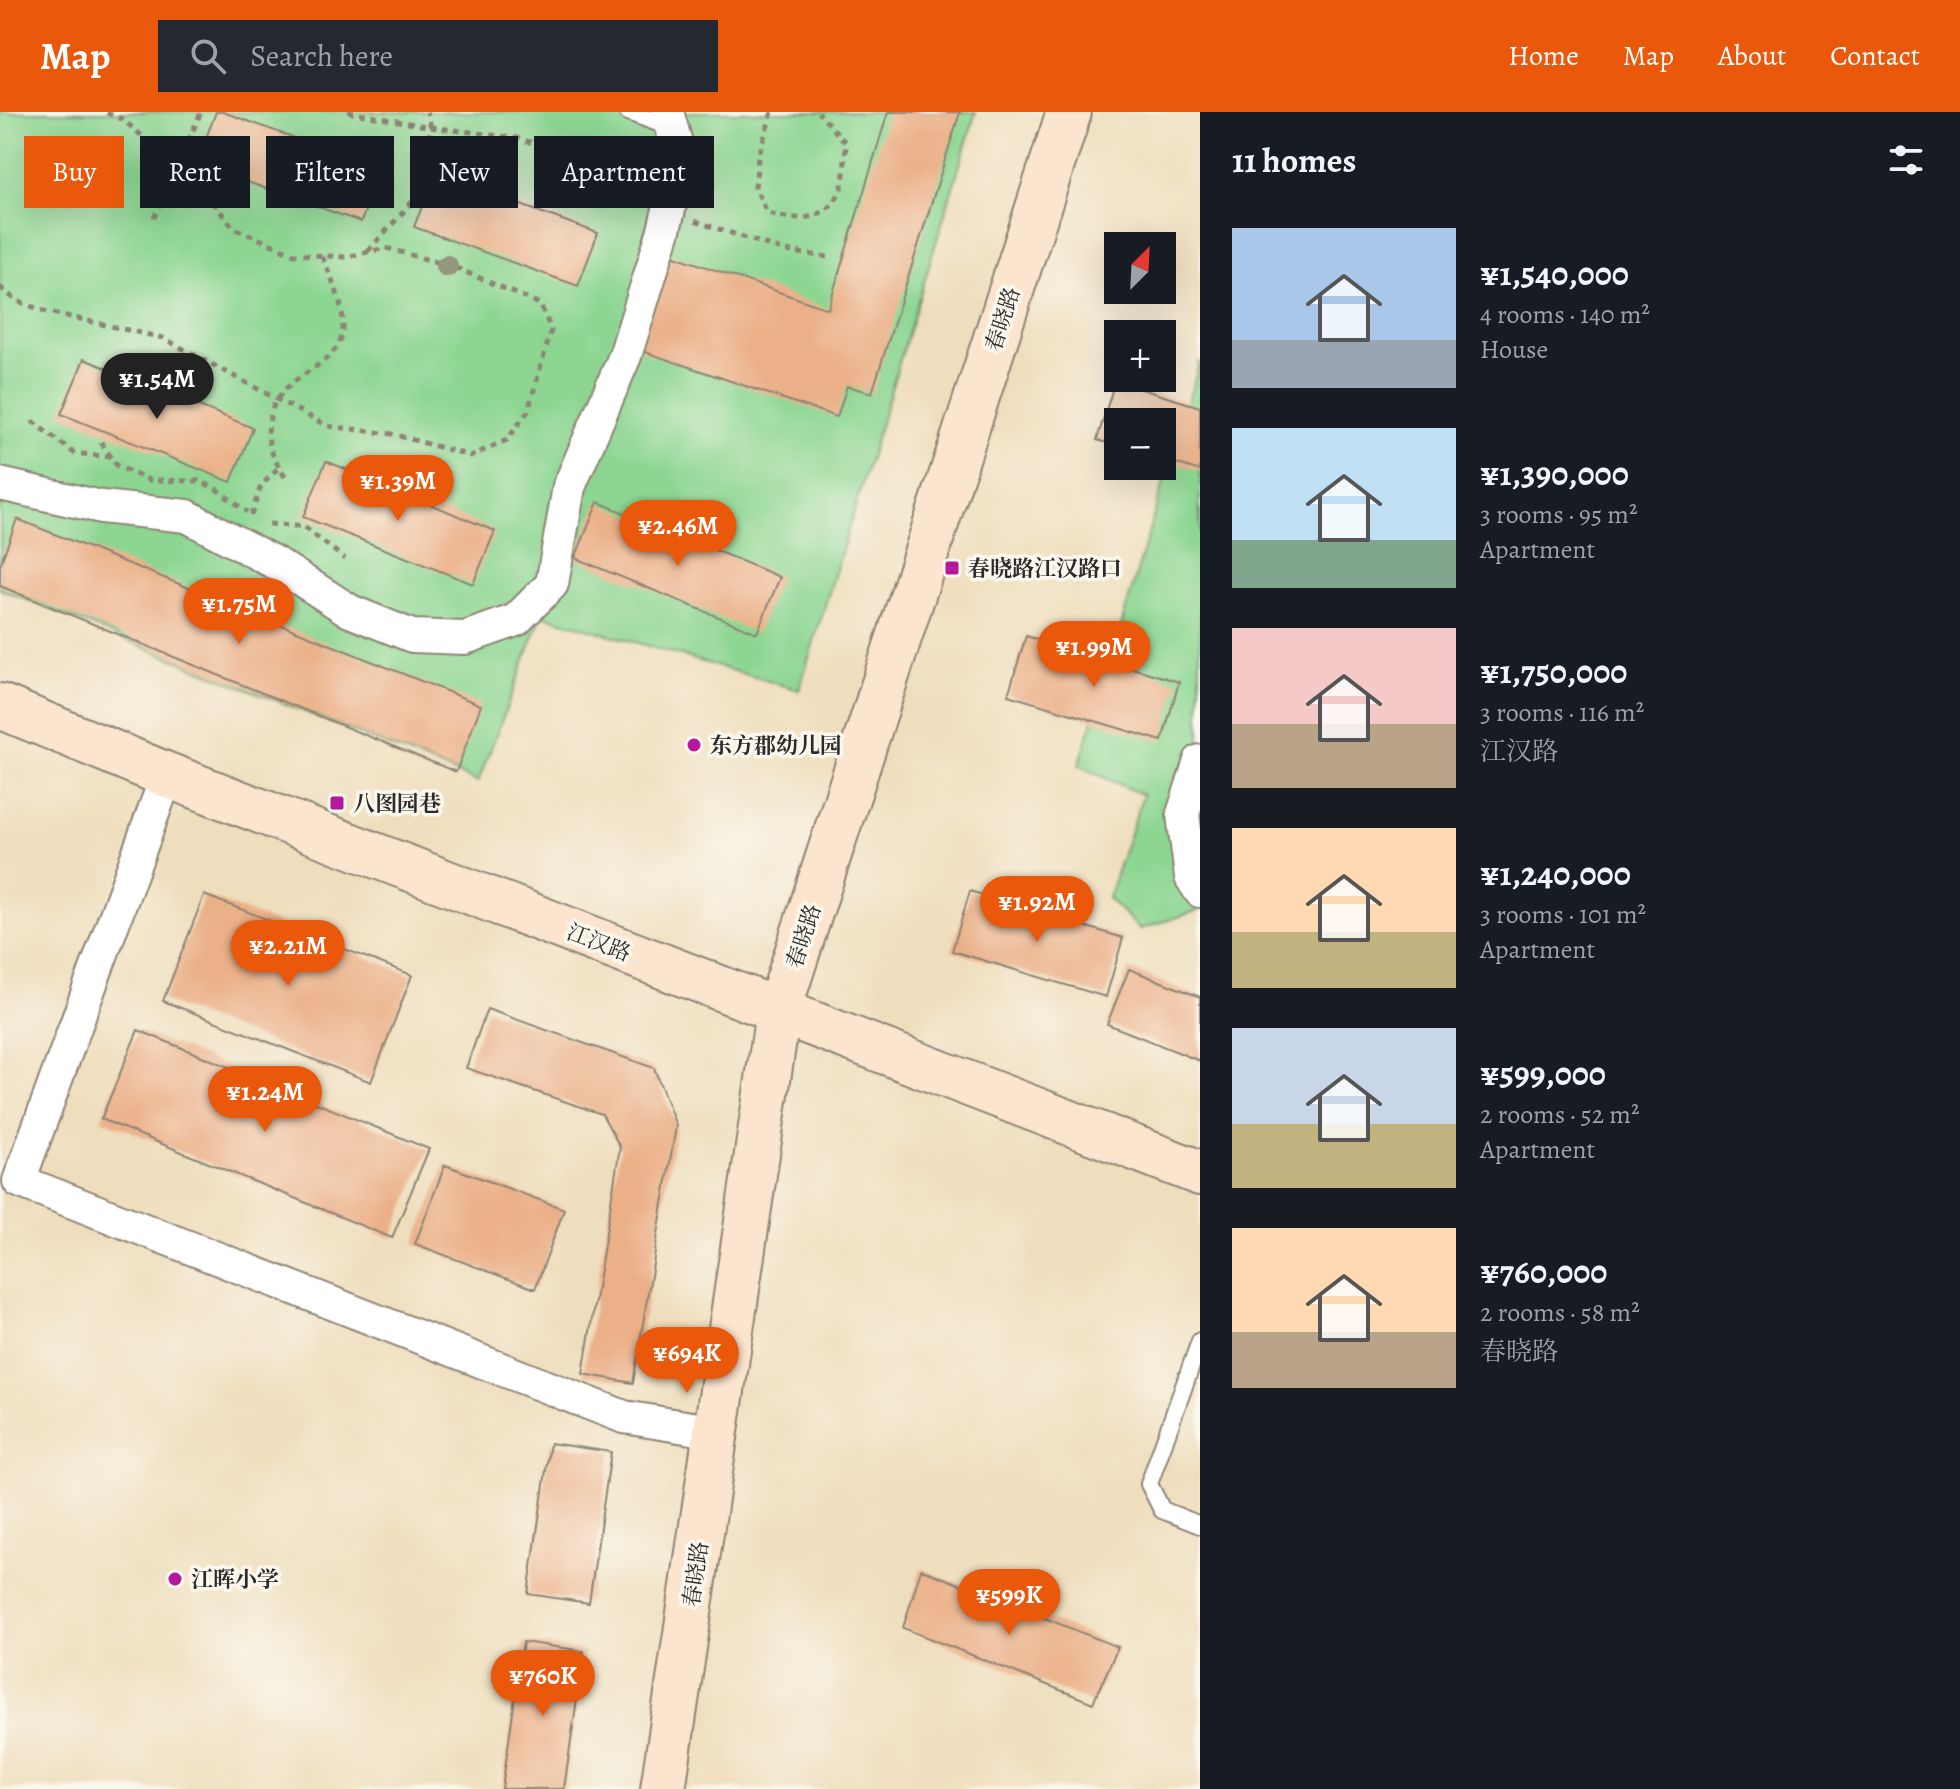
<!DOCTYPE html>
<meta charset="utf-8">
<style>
body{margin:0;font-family:Alegreya,"Noto Serif SC",serif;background:#242831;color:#f1f3f6;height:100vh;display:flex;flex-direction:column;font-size:30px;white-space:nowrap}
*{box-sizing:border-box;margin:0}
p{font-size:26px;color:#9ea1a6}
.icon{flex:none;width:44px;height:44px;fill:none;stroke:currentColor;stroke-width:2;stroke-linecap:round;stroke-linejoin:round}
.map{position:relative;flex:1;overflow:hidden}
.drawer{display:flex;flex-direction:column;background:#171b24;width:760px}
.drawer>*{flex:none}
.hud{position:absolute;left:24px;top:24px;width:760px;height:72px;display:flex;gap:16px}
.needle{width:52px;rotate:24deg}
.fabs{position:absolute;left:1104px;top:120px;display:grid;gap:16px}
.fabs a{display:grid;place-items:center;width:72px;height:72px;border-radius:0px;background:#171b24;box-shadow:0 8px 32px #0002;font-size:40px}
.price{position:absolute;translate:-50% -68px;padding:0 18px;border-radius:28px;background:#ea580c;color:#fff;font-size:26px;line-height:52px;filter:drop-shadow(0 2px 4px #0008)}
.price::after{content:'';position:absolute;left:50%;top:48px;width:24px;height:18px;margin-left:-12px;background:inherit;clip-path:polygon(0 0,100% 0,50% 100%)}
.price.on{background:#222;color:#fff}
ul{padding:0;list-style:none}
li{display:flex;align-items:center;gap:24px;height:200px;padding:0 32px}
li span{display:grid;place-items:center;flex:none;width:224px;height:160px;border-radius:0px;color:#555}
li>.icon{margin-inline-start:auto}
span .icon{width:96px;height:96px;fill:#fffc;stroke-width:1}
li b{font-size:34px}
h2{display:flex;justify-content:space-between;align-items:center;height:96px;padding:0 32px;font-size:34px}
.tag{padding:0 28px;border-radius:0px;background:#171b24;box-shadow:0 8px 32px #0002;font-size:28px;line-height:72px}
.tag.on{background:#ea580c;color:#fff}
header{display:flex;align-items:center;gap:48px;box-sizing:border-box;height:112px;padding:0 40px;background:#ea580c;color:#fff}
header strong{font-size:38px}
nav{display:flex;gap:44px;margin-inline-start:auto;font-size:28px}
.search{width:560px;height:72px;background:#242831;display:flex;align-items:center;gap:20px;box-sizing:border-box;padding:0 28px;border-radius:0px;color:#9ea1a6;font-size:30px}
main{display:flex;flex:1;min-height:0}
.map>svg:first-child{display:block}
.green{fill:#8cd692;stroke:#5c805e;stroke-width:2}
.building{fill:#ebb088}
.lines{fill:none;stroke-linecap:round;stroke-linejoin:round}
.lane-casing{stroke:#8d8474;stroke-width:20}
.street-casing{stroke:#8d8474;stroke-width:36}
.secondary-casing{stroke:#8d8474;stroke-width:48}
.path{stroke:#8d8474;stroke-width:5;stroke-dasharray:6 6;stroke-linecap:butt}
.lane{stroke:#fff;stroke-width:16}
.street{stroke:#fff;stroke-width:32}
.secondary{stroke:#fce5cf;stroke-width:44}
.tree{fill:#93987e}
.poi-dot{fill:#b5179e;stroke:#fbf7ec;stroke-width:3}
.labels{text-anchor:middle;stroke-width:7;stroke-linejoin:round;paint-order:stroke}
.street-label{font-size:22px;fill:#2b2b2b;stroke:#fbf7ec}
.poi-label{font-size:22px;font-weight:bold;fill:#2b2b2b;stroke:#fbf7ec;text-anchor:start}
</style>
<header>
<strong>Map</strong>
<div class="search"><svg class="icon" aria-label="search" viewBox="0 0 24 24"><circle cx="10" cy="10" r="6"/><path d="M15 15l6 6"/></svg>Search here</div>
<nav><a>Home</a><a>Map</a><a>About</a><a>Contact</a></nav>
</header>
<main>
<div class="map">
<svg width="1200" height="1677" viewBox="0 0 1200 1677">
<rect width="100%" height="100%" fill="#fbf7ec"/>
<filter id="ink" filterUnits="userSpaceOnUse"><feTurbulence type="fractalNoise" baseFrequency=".0125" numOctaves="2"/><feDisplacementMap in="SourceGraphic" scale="16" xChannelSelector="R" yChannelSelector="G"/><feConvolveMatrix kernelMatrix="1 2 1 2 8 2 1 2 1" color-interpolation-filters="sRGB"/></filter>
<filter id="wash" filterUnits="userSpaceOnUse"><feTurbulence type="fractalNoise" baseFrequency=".006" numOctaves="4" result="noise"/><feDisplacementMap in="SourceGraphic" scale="32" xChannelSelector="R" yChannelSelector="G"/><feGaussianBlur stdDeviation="1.8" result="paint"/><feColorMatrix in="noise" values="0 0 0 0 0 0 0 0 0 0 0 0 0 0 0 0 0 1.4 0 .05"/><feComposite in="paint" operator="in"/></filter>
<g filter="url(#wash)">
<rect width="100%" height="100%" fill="#efdebd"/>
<path class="green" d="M0,0H976L799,578L542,503L478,670L0,477Z
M1200,249V798L1140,817L1108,786L1143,683L1079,654Z"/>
<g id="blocks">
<path class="building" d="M216,0H223L380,57L361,110L196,52Z
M888,0H960L872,281L847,274L837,305L639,238L672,143L828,197Z
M435,62L598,121L578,174L414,115Z
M84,247L253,316L231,370L61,302Z
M1115,269L1200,295V359L1162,347V310H1118V334L1097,328Z
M326,349L495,419L473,472L303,405Z
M598,390L780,465L757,521L575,446Z
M17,407L481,593L456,660L0,474V453Z
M1026,524L1179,570L1162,629L1008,583Z
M970,779L1123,826L1106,885L952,839Z
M204,783L412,863L371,970L163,889Z
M1129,857L1200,885V949L1107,912Z
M487,897L654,956L676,1014L633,1271L583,1262L620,1035L602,1002L466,956Z
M138,918L429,1037L392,1126L101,1007Z
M445,1053L564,1097L535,1177L415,1132Z
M550,1331L611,1340L589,1491L528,1482Z
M921,1457L1118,1535L1093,1591L903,1516Z
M523,1530L584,1539L564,1677H502Z"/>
</g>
</g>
<g filter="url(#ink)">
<use href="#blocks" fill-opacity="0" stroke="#8d8474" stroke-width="2"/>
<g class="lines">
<g class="lane-casing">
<path id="lane" d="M628,0L672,16
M1200,1229L1149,1372L1162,1398L1200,1413"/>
</g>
<g class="street-casing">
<path id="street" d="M0,372L101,395L187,404L275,451L350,499L412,524L465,526L516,508L552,472L569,375L625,244L664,118L681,48L667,0
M1200,649L1183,702L1191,765L1200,779
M167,663L19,1069L624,1305L716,1320"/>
</g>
<g class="secondary-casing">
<path id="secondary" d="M0,594L167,663L1200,1061
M663,1677L778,900L1069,0"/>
</g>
<path class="path" d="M348,0L431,15L516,26L561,39L615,78L640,89
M772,0L758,45L755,75L767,100C793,110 824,110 839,82C845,72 845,44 846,31L818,0
M154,106L201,0
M695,109L785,139L828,145
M368,139L414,88L431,15L427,0
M0,175L17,189L44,199L163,226L327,314L392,322L471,344L507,328L528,299L551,218L540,192L454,155L386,136L345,145L294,142L234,116L203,79L192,54L161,40L122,7L104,0
M32,309L74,341L110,345
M101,330L117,354L149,368L199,369L215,376L247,400
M285,365C271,342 264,329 271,301C282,260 342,256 343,215C344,191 331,166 322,144
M251,403L261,374L279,355
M269,412L304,415L345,447"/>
<use href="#lane" class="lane"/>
<use href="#street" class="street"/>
<use href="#secondary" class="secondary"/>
</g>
<circle class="tree" cx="447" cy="154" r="11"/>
</g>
<g class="poi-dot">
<rect x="944" y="448" width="16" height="16" rx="4"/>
<circle cx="694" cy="633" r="8"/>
<rect x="329" y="683" width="16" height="16" rx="4"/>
<circle cx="175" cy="1467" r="8"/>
</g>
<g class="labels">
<g class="street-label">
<text transform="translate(1002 207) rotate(-72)" y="8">春晓路</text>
<text transform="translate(803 824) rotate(-72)" y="8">春晓路</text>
<text transform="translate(599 830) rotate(21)" y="8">江汉路</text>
<text transform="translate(695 1462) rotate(-82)" y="8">春晓路</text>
</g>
<g class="poi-label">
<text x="968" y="464">春晓路江汉路口</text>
<text x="710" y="641">东方郡幼儿园</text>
<text x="353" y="699">八图园巷</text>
<text x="191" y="1475">江晖小学</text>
</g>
</g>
</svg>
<div class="fabs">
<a><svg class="needle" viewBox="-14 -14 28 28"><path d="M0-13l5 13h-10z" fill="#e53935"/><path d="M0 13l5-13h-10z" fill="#9ea1a6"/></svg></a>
<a>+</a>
<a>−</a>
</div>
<b class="price on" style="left:157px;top:309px">¥1.54M</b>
<b class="price" style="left:398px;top:411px">¥1.39M</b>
<b class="price" style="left:678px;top:456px">¥2.46M</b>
<b class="price" style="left:239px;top:534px">¥1.75M</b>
<b class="price" style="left:1094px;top:577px">¥1.99M</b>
<b class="price" style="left:1037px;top:832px">¥1.92M</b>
<b class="price" style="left:288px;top:876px">¥2.21M</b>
<b class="price" style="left:265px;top:1022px">¥1.24M</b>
<b class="price" style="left:687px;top:1283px">¥694K</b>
<b class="price" style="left:1009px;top:1525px">¥599K</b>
<b class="price" style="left:543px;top:1606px">¥760K</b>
<div class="hud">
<a class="tag on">Buy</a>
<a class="tag">Rent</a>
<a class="tag">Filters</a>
<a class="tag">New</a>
<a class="tag">Apartment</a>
</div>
</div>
<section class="drawer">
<h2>11 homes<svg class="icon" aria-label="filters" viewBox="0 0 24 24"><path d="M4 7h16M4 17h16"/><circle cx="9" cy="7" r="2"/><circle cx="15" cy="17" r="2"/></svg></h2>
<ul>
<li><span style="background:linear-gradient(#a9c7e8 70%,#9aa5b1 0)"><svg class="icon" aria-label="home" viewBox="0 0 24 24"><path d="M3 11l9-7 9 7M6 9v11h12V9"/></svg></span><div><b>¥1,540,000</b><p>4 rooms · 140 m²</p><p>House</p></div></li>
<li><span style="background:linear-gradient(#bfe0f5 70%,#7fa58c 0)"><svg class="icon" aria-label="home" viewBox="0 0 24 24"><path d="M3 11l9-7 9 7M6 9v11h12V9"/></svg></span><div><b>¥1,390,000</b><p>3 rooms · 95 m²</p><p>Apartment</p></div></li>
<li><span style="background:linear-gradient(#f6c9c9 60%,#b9a48a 0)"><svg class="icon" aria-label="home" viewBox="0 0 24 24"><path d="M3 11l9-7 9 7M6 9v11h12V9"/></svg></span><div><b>¥1,750,000</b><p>3 rooms · 116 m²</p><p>江汉路</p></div></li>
<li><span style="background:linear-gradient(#ffd9b3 65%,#c2b280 0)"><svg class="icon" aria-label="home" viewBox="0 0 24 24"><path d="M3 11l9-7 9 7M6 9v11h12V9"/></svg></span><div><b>¥1,240,000</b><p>3 rooms · 101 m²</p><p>Apartment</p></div></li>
<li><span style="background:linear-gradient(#c9d6e8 60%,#c2b280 0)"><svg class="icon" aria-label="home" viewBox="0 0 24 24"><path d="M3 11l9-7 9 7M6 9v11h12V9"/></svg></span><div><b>¥599,000</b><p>2 rooms · 52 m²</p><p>Apartment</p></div></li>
<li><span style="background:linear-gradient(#ffd9b3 65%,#b9a48a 0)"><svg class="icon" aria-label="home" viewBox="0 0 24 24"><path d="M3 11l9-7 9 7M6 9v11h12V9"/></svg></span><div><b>¥760,000</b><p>2 rooms · 58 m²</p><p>春晓路</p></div></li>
</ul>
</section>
</main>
